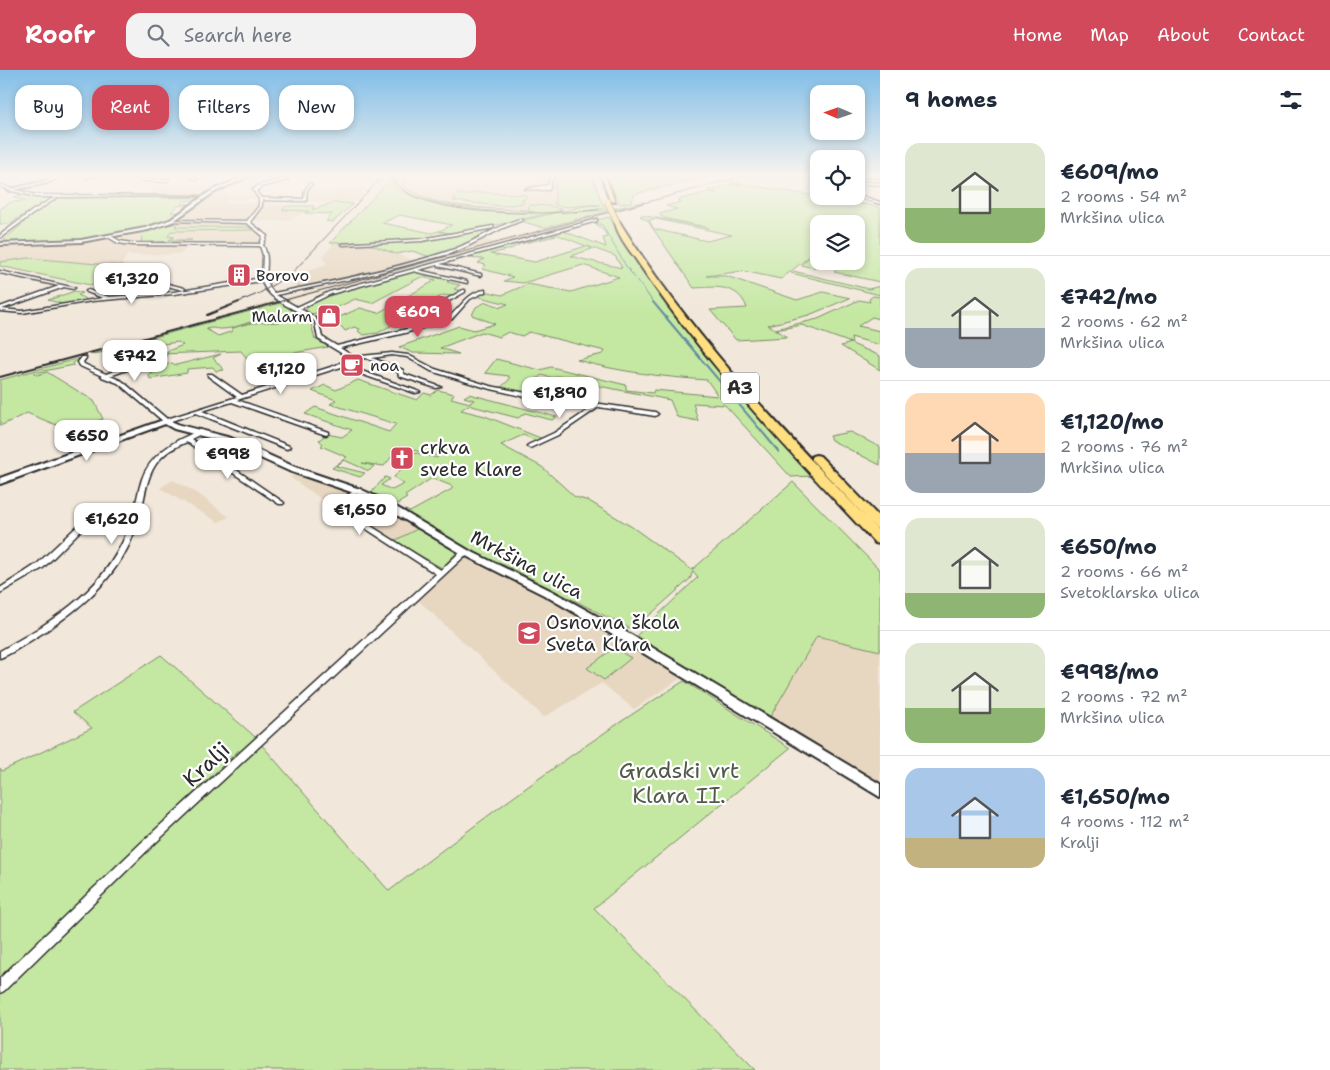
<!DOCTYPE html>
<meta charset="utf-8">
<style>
body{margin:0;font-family:"Shantell Sans",sans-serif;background:#f2f2f3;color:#1f2937;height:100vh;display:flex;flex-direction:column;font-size:19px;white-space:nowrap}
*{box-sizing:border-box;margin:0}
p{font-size:16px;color:#747a83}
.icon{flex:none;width:28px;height:28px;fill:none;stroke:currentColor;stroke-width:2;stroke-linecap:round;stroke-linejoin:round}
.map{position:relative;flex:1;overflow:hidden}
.sheet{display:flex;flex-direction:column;background:#fff;width:450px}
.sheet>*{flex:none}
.guide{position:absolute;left:15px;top:15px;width:475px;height:45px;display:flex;gap:10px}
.needle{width:32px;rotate:272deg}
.buttons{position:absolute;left:810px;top:15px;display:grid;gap:10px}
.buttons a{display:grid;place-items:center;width:55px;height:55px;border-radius:10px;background:#fff;box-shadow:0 2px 8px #0003;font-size:25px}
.price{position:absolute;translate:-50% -42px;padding:0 11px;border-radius:10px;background:#fff;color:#222;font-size:16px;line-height:32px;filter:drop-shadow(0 1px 2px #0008)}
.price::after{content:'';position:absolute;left:50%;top:30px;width:15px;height:11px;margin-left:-8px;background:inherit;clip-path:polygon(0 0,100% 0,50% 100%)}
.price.current{background:#d1495b;color:#fff}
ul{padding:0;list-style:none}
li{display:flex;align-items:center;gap:15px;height:125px;padding:0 25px}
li+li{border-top:1px solid #e0e1e3}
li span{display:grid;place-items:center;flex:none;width:140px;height:100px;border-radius:15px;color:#555}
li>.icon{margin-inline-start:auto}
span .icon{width:60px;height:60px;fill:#fffc;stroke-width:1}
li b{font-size:21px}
h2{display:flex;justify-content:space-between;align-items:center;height:60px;padding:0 25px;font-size:21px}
.pill{padding:0 18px;border-radius:15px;background:#fff;box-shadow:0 2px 8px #0003;font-size:18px;line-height:45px}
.pill.current{background:#d1495b;color:#fff}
header{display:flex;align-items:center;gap:30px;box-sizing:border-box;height:70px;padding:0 25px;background:#d1495b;color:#fff}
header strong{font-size:24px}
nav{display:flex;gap:28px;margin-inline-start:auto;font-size:18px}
.search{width:350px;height:45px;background:#f2f2f3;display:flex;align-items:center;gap:12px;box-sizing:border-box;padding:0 18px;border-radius:15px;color:#747a83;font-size:19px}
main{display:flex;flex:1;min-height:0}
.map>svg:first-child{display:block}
.built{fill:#e7d6c0}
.green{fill:#c4e8a2;stroke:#788a66;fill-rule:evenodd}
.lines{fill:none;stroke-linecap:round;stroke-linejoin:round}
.stream-far1{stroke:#628c9c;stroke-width:1}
.stream{stroke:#628c9c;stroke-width:2}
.minor-casing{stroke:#2b2b2b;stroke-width:3}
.tertiary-casing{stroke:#2b2b2b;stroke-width:4}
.motorway-casing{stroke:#2b2b2b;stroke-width:4}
.minor{fill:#fff;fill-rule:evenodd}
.tertiary{fill:#fff;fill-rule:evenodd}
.motorway{fill:#ffdf80;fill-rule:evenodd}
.rail-far1{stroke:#2b2b2b;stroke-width:1}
.rail{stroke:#2b2b2b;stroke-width:2}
.motorway-bridge-casing{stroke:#2b2b2b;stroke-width:7;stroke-linecap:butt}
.motorway-bridge{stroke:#ffdf80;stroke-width:5.5}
.labels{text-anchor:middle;stroke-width:4.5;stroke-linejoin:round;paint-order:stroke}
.far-poi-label{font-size:16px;fill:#2b2b2b;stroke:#fff;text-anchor:start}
.shield{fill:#fff;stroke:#6b6b6b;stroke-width:1}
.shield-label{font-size:18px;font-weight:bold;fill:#2b2b2b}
.poi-label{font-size:19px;fill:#2b2b2b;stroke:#fff;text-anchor:start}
.street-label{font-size:19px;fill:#2b2b2b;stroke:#fff}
.near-street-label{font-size:22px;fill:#2b2b2b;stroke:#fff}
.near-park-label{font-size:22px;fill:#515a49;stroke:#fff}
</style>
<header>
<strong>Roofr</strong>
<div class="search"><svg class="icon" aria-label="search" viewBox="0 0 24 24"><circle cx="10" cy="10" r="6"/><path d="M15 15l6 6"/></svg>Search here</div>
<nav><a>Home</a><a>Map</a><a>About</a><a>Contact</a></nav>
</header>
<main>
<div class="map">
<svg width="880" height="1000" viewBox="0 0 880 1000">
<rect width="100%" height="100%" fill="#f1e7da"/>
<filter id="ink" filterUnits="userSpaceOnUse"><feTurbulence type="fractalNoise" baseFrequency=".02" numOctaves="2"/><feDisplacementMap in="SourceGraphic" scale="10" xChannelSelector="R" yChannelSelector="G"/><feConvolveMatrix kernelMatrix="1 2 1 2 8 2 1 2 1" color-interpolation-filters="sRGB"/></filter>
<g filter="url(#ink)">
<path class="built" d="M408,105H550L548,108L556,110L555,135H531L529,136V140H513L440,131L421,126L403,116Z
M163,114H207L218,117L196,125H147Z
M352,118L367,119L353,134L307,131L310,120L332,121Z
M224,122L231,126L253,124L257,129L226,130L225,133L259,132L286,136L283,140L311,141L288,150L251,151L247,153L248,157H161L179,151L212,123Z
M637,134L639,135L257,239L256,236L450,183L479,168L494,172Z
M253,160L262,168L260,173H190L181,184L127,185L121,196L28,188L0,192V175L85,172L117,169L143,162L142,173H164L170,161Z
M333,174H369L416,191L336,210L299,217L291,214L308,201L327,195L323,187Z
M297,404L364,426L420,457L394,471L330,435L290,407Z
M173,410L197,423L229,447L218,452L160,418Z
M463,487L540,525L663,595L681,608L634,639L602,613L544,647L418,530Z
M817,566L880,581V715L770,647Z"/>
<path class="green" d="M397,105H408L403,116C437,140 489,139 529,140V135L551,136L563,140L455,164L439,161L452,155L400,145L382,153L432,163L438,161L452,165L423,169L330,173L393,107V114C413,137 504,144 535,142C504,137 414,140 396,112Z
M561,105H592L604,138L575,142L605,140L644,132L544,158L521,151L584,136L600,135C585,133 570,140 555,135V109Z
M606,105H718L638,123L634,125L632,132L620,134Z
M733,112L880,137V212L834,202L846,191H856V154H819V191H822L814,198L801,195L815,182L781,209L743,201L706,206H726L797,230L823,222L850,228L809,245L768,255L775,259L818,249L859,230L870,232L869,229L873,226L880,227V249L872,247L858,256L880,261V275L851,267L852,274L880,286V300L841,276L851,273L802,255L776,260L788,267L736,270L710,240L747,238C738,213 714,217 694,218L647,150L641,147V145L709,158L664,148L659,144L677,139L666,136L681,132L678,130L708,122L718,123L708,120L722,118L721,116L740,115L731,113ZM656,149L732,165L707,171L654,159L649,150Z
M477,122L527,125L525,129L522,130L524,133L502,136L453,131L458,123L466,125Z
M22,125L53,127L9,154H0V139L11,132L26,131L13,127Z
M123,127H199L195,130L184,131L181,134H190L178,136L171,142L180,143C128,175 59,171 0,173L24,153L23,151L57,128Z
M335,132L353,134L333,152L326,151L332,144L305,143L309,141L282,140L286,136H314L312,140Z
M609,147L650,213L689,263L813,406L791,407L725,335L693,333L698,351L677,347L670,330L589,314L558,306L553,308L541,305L525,324L500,318L509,310V306L485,303L496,289L540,300L551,297L626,315V320L653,323L654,320L718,326L707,310C664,307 619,302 577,290L603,284L605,281L529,262L522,266L508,262L499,267L482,262L440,278L459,284L413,283L399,277L459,256L474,260L495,254L472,245L476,237L486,232L501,237L508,234L480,227V224L489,222L502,225L528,214L571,222L619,207L583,195L523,213L504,211L513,207L482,199L486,195L478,193L484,189L463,188L548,164L556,166L520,174L511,179L490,184L535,192L586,176L553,163L567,160L563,161L606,177L603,168L607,167L605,162L593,151ZM587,176L615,186L622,198C604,194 589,191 571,186L592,179Z
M172,154H177L175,157H248L253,160L171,161L168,166L174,167L169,170H192L141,173L143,162Z
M492,157L494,158L449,182L430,187L412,181L396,184L369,174L425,171Z
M28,188L121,196L134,200L90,215L0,196V192Z
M413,201L452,209L447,212L460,215L454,219L462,221L452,226L443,225L407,246L424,250L422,255L401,250L378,263L363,265L358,261L360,259L354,257L345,261L342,257L326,253L360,238L378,243L436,210L421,207L372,233L355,229L334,239L312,244L305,240L321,227Z
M793,201L869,219L880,216V225L791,203Z
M75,221L83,223L78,225L87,230L63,234L48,230Z
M280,233L301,246L279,252H271L272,248C253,248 238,259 222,259C215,259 212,257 206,259L218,266L233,261L231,259C253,248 280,256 304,247L311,254L315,269L328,277L288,284L296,292L256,299L241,281L160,284L183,275L178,272L92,284Z
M221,284L213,288L224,300L216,301L213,297L187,299V303L150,309L149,305L153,303L137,296L142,294L148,299L172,293L176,295Z
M87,286L73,293L74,295L34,303L37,305L47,302L94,331L103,349L71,361L27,343L0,356V310Z
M358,310L417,330L424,323L431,325L438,320L454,324L451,328L470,333L474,330L464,327L469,324L557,347L552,350L525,343L518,348L468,335L461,340L485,346L543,369L538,371L523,365L501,375L542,397L575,427L589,431L632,457L692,500L793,412L880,500V581L817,566L770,647L673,592L636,566L698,507L693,501L690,509L633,560L496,491L492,492L481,487L400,438L410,442L452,419V416L432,408L405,426L407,428L395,435L371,423L385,407L390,409L381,415L392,420L404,414L394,407L416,383L437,388L439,386L400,377L384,396L362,393L374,396L369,401L344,390L336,396L365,403L360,407L332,398L347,387L321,376L323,374L319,370L327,364L342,367L352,360L305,344L315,337L389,362L396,354L330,334L336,330L312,321L325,315L336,320Z
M850,362L880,377V395L831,370L829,366Z
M419,458L457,482L442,498L394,471Z
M614,578L631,588L604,610L587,598Z
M161,585L253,665L389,821C485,747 581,675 684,611L790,678L594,838L755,1000H0V924L239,680L0,907V698L2,701L92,658L73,642Z"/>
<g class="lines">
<path class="stream-far1" d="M594,152L602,155L626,196L654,233"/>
<path class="stream" d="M653,232L779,382"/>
<g class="minor-casing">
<path id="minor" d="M94,105H100L87,108L86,107Z
M126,105L145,109L165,110L167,107L169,108L166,112L145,111Z
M186,105H189L198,109L196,110Z
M258,105L288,110L261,117L256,121L261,128L304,129L305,120L310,113L312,114L307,120L306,131L262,130V136L250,152L267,166L263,175C273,192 259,208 274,223C332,212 390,200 446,182C472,174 494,157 520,149L523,150L503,158L468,176L449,184L361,207L276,225L297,237L329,222L597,149V151L440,194L481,204V206L438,196L437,195L418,200L467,211V213L417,202L415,201L331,224L300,239C318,248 318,248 322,267L337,276L423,255L422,251L447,229L463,220H465V222L449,231L426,252L427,254C434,251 444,250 450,246C462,236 468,222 485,220V222L470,229L452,249L405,263L340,278L351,285V287L392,283L408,285L435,299L490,316L526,323L655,342L658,344L655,346L599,337L558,365L530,378L527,376L528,375L554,363L593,337L526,327L487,318L431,301L407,287L392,285L372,288L403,300L404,304L441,317L436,318L399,306L398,302L366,288L351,290L345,295L420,322L415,323L341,297L237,330L328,362V364L326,365L232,332L202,341L289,376L290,377L287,379L196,343L168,352H164L118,313L102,307V306L80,296L78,292L82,287H86V288L83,292L84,294L106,304L161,284H165V286L110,306L122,311L167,349L237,327L208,306V304H212L242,325L334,296L346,290V286L318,269L315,252L312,249C297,240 267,230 262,211L174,224L92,231L22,243L0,241V237L59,216L0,203V201L75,218L73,219L64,217L2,239L22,241L103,228L87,222L86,221L88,220L109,227L174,222L262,208L263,185L260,176L132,175L118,173L108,167L111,166L120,171L132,173L260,174L263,166L247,153L167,151L169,150L247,151L259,136V129L253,120L259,115L283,110Z
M281,105H296L280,107Z
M552,105H554L550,115L551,116L549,120L525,119L548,115Z
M856,105L880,106V108L856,107Z
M856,111L880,113V115L856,113Z
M0,114L12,119L36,125L206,126L58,127L34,143L0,168V165L32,141L55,127H36L12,121L0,116Z
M856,124L880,132V134L856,126Z
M493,156L494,158L422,171L343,175L341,174L422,169Z
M133,205L184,218L185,219L183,220L132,207Z
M103,212L136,222L137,223L134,224L102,214L101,213Z
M201,360L204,362L203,363L191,369L283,432L284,433L283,434H279L187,372C178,376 168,380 161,388C147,402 146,422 141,441C138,452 134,463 130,473C109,517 71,546 30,571C20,577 11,584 0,588V581C58,548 109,518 131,451H90L43,498L0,523V518L37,494L86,448L133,447C136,434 138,421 142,409C151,383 177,369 201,360Z
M357,419L360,421L359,422L339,436L441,500L462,480H465L469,482L150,778L4,921L0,923V908L142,772L436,504L331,436Z"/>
</g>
<g class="tertiary-casing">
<path id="tertiary" d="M59,105H64L47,113L9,121L7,120L45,111Z
M247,105H252L213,123L172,152L148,160L81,172L0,175V173L81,170L145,158L170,150L211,121Z
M166,349L180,355L231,368L295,397L360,419L386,431L468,480L552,521L633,566L880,714V727L625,572L544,525L462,484L380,435L354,423L289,401L225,372L174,359L165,354L0,414V408Z"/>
</g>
<g class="motorway-casing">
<path id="motorway" d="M601,105H605L615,132L610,131Z
M615,151H619C691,267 786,364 880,462V474L875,473C793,385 708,297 641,197C633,184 616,165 615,151Z
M816,385L820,386L880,448V459L876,458L812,390V386Z"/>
</g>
<use href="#minor" class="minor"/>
<use href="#tertiary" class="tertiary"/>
<use href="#motorway" class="motorway"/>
<path class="rail-far1" d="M395,105L394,112C399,116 404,121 409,124C456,148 547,144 599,140
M236,233L260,223L292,203L384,105
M274,233L747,105"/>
<path class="rail" d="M207,245L239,232
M0,307L279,232"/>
<g class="motorway-bridge-casing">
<path id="motorway-bridge" d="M607,131L617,152"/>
</g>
<use href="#motorway-bridge" class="motorway-bridge"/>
</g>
</g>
<linearGradient id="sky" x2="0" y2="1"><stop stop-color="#81bee8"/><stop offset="0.43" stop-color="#f9f4ee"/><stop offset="1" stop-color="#f9f4ee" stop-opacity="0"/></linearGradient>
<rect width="880" height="245" fill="url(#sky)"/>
<defs>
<g id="building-square" transform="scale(1.25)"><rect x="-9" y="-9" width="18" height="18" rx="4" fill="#d1495b" stroke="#fff"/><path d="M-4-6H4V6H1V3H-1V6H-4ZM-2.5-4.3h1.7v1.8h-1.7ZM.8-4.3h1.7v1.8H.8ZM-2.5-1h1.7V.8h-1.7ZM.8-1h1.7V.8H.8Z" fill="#fff"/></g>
<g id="shop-square" transform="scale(1.25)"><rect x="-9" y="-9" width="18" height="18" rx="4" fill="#d1495b" stroke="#fff"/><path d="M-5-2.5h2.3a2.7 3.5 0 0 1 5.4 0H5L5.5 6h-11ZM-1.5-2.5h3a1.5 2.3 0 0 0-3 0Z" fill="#fff"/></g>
<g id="cafe-square" transform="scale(1.25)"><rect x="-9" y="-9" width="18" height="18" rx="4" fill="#d1495b" stroke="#fff"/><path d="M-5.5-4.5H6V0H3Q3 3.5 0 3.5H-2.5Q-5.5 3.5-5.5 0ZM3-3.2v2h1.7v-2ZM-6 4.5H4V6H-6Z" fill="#fff"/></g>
<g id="church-square" transform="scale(1.25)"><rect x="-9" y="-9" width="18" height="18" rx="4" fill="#d1495b" stroke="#fff"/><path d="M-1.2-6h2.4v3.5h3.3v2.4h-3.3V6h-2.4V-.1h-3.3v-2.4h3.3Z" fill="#fff"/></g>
<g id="school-square" transform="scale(1.25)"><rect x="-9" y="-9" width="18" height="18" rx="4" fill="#d1495b" stroke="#fff"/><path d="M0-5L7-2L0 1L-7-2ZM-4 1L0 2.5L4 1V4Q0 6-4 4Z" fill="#fff"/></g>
</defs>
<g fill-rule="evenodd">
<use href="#building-square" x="239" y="205"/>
<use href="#shop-square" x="329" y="246"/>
<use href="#cafe-square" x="352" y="295"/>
<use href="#church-square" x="402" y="388"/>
<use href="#school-square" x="529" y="563"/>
</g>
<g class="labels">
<g class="far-poi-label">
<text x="256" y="211">Borovo</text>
<text x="312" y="252" text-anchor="end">Malarm</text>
<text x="370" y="301">noa</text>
</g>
<rect class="shield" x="721" y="302.5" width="38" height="31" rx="4"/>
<g class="shield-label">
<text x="740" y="324">A3</text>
</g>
<g class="poi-label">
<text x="420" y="384">crkva<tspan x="420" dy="22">svete Klare</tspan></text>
<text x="546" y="559">Osnovna škola<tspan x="546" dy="22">Sveta Klara</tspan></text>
</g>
<g class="street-label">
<text transform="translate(527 494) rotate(28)" y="7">Mrkšina ulica</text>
</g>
<g class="near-street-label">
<text transform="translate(206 694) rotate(-43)" y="8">Kralji</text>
</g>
<g class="near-park-label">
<text x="679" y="708">Gradski vrt<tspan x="679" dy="25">Klara II.</tspan></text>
</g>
</g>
</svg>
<div class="buttons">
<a><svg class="needle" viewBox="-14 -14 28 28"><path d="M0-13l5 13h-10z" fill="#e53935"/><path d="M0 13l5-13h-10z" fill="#747a83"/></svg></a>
<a><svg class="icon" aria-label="locate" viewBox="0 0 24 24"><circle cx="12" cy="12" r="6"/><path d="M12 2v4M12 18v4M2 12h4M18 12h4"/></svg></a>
<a><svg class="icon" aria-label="layers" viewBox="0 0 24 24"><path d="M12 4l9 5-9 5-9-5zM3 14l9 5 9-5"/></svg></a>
</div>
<b class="price" style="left:132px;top:235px">€1,320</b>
<b class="price current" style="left:418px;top:268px">€609</b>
<b class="price" style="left:135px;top:312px">€742</b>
<b class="price" style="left:281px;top:325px">€1,120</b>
<b class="price" style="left:560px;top:349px">€1,890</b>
<b class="price" style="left:87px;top:392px">€650</b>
<b class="price" style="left:228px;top:410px">€998</b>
<b class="price" style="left:360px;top:466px">€1,650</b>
<b class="price" style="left:112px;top:475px">€1,620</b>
<div class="guide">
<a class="pill">Buy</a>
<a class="pill current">Rent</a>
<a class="pill">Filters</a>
<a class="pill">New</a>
</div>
</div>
<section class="sheet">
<h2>9 homes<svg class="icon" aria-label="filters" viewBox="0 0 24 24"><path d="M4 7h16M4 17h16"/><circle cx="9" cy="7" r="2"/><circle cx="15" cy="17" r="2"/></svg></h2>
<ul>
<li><span style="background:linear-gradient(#dfe7d0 65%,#8fb573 0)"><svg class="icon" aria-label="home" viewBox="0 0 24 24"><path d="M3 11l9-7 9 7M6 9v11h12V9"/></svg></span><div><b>€609/mo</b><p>2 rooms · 54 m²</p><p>Mrkšina ulica</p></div></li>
<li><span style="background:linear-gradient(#dfe7d0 60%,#9aa5b1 0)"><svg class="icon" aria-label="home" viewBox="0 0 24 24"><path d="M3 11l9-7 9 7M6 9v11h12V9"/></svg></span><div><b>€742/mo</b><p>2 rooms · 62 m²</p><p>Mrkšina ulica</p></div></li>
<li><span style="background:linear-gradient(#ffd9b3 60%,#9aa5b1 0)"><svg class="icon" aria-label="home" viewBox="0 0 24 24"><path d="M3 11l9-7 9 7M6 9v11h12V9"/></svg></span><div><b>€1,120/mo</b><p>2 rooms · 76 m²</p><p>Mrkšina ulica</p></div></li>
<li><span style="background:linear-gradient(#dfe7d0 75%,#8fb573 0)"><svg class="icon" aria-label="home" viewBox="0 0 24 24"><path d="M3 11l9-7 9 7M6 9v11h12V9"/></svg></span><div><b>€650/mo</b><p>2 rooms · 66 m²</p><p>Svetoklarska ulica</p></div></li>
<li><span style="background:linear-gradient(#dfe7d0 65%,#8fb573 0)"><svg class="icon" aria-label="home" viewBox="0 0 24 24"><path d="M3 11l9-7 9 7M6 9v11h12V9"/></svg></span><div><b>€998/mo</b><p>2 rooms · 72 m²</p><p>Mrkšina ulica</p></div></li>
<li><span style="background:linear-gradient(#a9c7e8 70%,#c2b280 0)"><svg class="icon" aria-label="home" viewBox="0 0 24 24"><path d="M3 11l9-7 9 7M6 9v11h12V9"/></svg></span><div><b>€1,650/mo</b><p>4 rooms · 112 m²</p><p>Kralji</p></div></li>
</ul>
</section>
</main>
